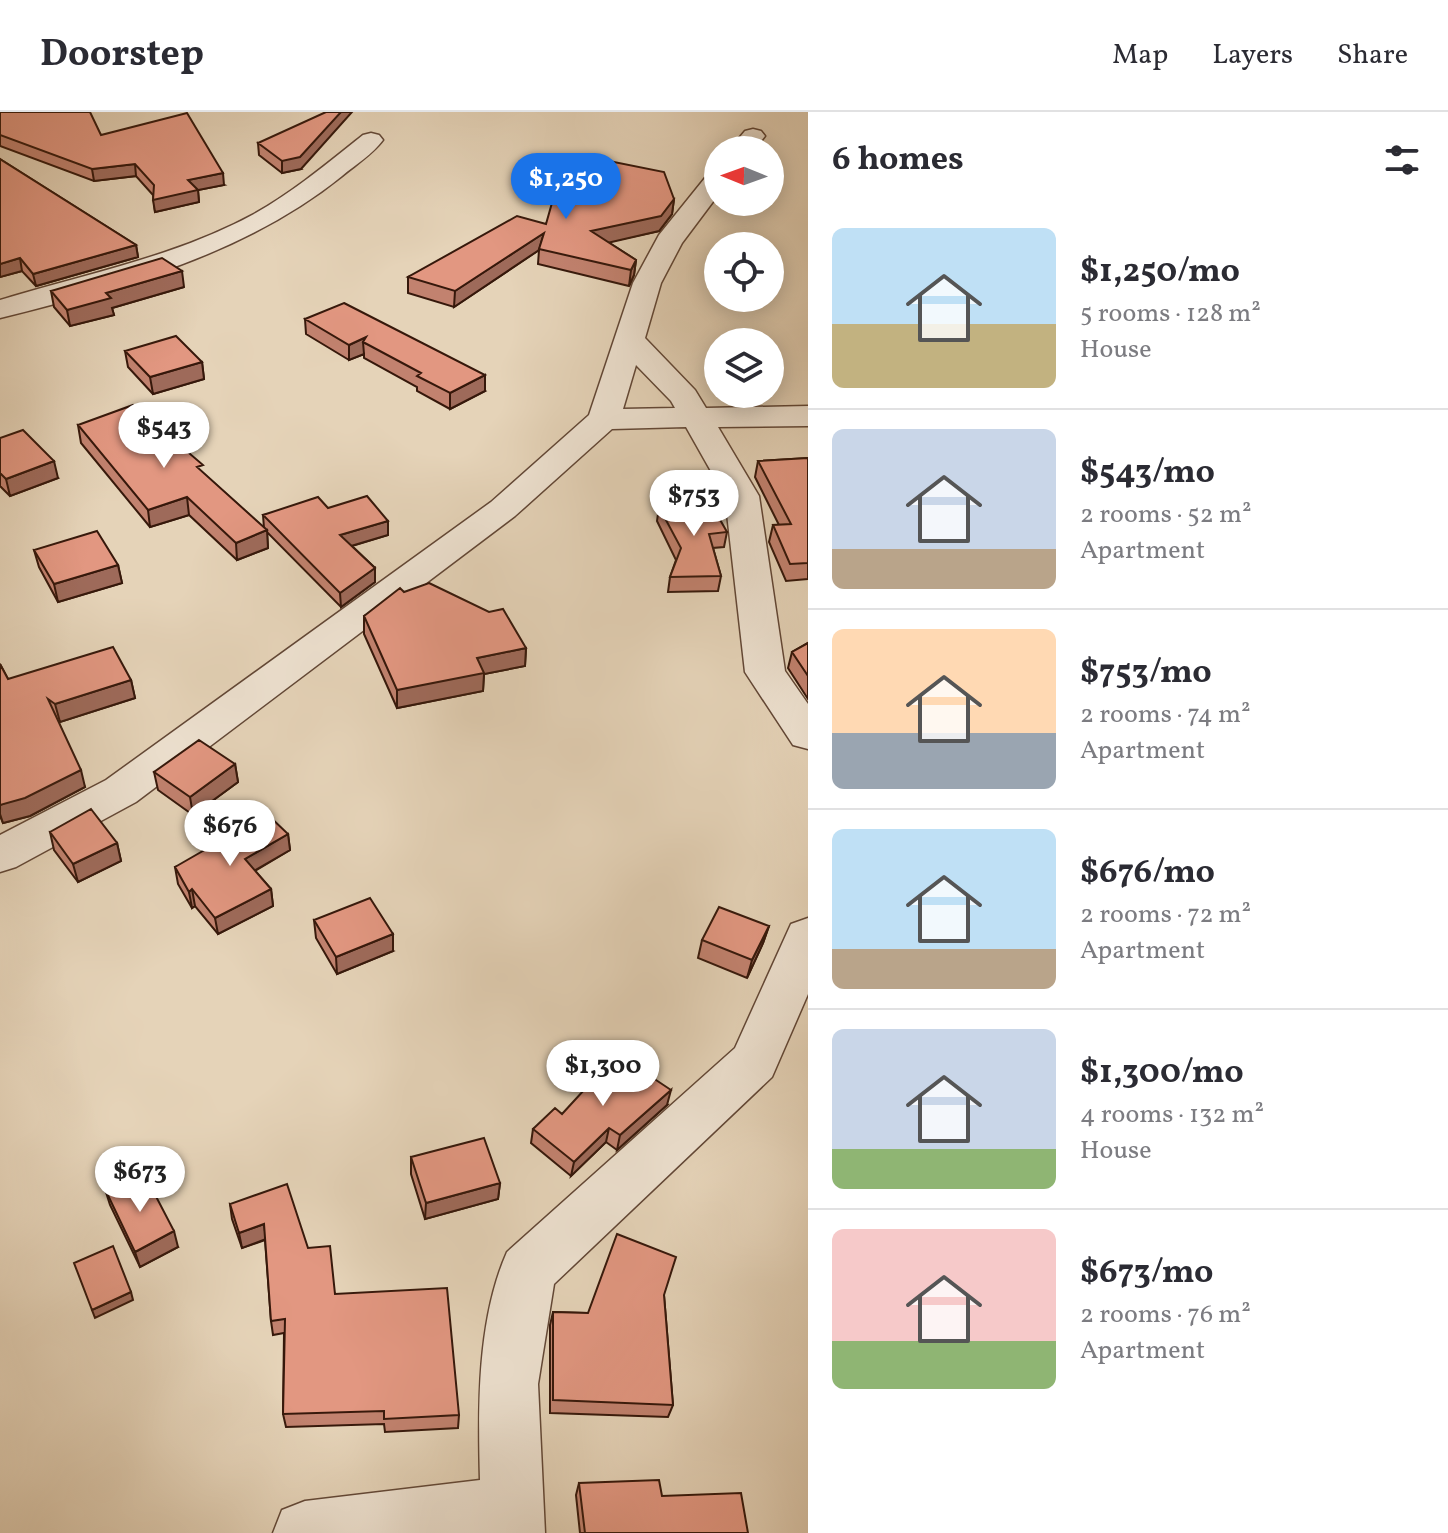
<!DOCTYPE html>
<meta charset="utf-8">
<style>
body{margin:0;font-family:Vollkorn,serif;background:#f2f2f3;color:#2b2b33;height:100vh;display:flex;flex-direction:column;font-size:30px;white-space:nowrap}
*{box-sizing:border-box;margin:0}
p{font-size:26px;color:#7c7c81}
.icon{flex:none;width:44px;height:44px;fill:none;stroke:currentColor;stroke-width:2;stroke-linecap:round;stroke-linejoin:round}
.map{position:relative;flex:1;overflow:hidden}
.sheet{display:flex;flex-direction:column;background:#fff;width:640px}
.sheet>*{flex:none}
.needle{width:52px;rotate:271deg}
.fabs{position:absolute;left:704px;top:24px;display:grid;gap:16px}
.fabs a{display:grid;place-items:center;width:80px;height:80px;border-radius:50%;background:#fff;box-shadow:0 4px 20px #0003;font-size:40px}
.price{position:absolute;translate:-50% -68px;padding:0 18px;border-radius:28px;background:#fff;color:#222;font-size:26px;line-height:52px;filter:drop-shadow(0 2px 4px #0008)}
.price::after{content:'';position:absolute;left:50%;top:48px;width:24px;height:18px;margin-left:-12px;background:inherit;clip-path:polygon(0 0,100% 0,50% 100%)}
.price.active{background:#1a73e8;color:#fff}
ul{padding:0;list-style:none}
li{display:flex;align-items:center;gap:24px;height:200px;padding:0 24px}
li+li{border-top:2px solid #e1e1e2}
li span{display:grid;place-items:center;flex:none;width:224px;height:160px;border-radius:12px;color:#555}
li>.icon{margin-inline-start:auto}
span .icon{width:96px;height:96px;fill:#fffc;stroke-width:1}
li b{font-size:34px}
h2{display:flex;justify-content:space-between;align-items:center;height:96px;padding:0 24px;font-size:34px}
header{display:flex;align-items:center;gap:48px;box-sizing:border-box;height:112px;padding:0 40px;background:#fff;border-bottom:2px solid #e1e1e2}
header strong{font-size:38px}
nav{display:flex;gap:44px;margin-inline-start:auto;font-size:28px}
main{display:flex;flex:1;min-height:0}
.map>svg:first-child{display:block}
.lines{fill:none;stroke-linecap:round;stroke-linejoin:round}
.minor-casing{stroke:#624736;stroke-width:3}
.minor{fill:#eee2d1;fill-rule:evenodd}
.wall{fill:#c2826f;stroke:#36180b;stroke-width:2}
.shaded-wall{fill:#9e6a5a;stroke:#36180b;stroke-width:2}
.building{fill:#e29781;stroke:#36180b;stroke-width:2}
</style>
<header>
<strong>Doorstep</strong>
<nav><a>Map</a><a>Layers</a><a>Share</a></nav>
</header>
<main>
<div class="map">
<svg width="808" height="1421" viewBox="0 0 808 1421">
<rect width="100%" height="100%" fill="#e5d3b8"/>
<filter id="stains"><feTurbulence type="fractalNoise" baseFrequency=".0025" numOctaves="4"/><feColorMatrix values="0 0 0 0 .2 0 0 0 0 .09 0 0 0 0 .02 0 0 0 .5 -.17"/></filter>
<radialGradient id="worn" r=".72"><stop offset=".6" stop-color="#630" stop-opacity="0"/><stop offset="1" stop-color="#630" stop-opacity=".3"/></radialGradient>
<g class="lines">
<g class="minor-casing">
<path id="minor" d="M753,17L761,19L765,24L754,38H729L745,19Z
M371,21L379,23L383,28C373,42 355,53 342,64C244,143 120,176 0,206V188C85,162 175,145 254,102C293,80 328,51 363,23Z
M718,58V83L682,131L661,171L645,226L695,278L706,296L808,294V314L718,315L759,384L785,559L808,592V637L793,633L745,560L725,384L686,315L612,317L515,404L136,690L16,755L0,760V723L106,668L491,390L589,303L633,171L659,123L709,61ZM636,253L671,289L675,296L623,297Z
M808,806V882L772,965L554,1172L538,1272L545,1421H273L282,1398L305,1389L480,1368C478,1295 477,1208 507,1140L735,936L791,812Z"/>
</g>
<use href="#minor" class="minor"/>
</g>
<path class="wall" d="M0,0L101,23L224,73L198,78L199,90L155,100L153,83L136,64L94,69L0,34Z
M258,31L301,57L282,61L259,43Z
M0,47L136,133L138,145L36,174L22,159L0,165Z
M674,87L672,102L659,119L608,130L636,148L634,163L629,174L538,152L539,138L454,195L408,181V165L546,112Z
M184,175L112,196L114,203L70,214L54,195L51,179Z
M305,207L485,279L450,297L417,279V275L364,246V242L349,248L306,222Z
M125,239L202,250L204,267L153,282L128,255Z
M78,313L204,362L264,416L263,403L328,396L388,409V423L352,434L375,456V470L341,495L267,420L268,436L237,448L189,403L150,415L81,331Z
M0,326L58,366L10,384L0,374Z
M808,346V467L786,469L769,430L773,413H779L755,365L758,349Z
M659,395L727,420L724,435L713,436L721,464L718,479L668,480L670,465L676,448L657,409Z
M34,438L118,453L122,471L58,490L39,455Z
M404,480L526,536L525,554L484,562L483,579L397,596L364,522V504Z
M808,531V587L788,556L792,540Z
M0,552L8,567L131,568L135,586L60,610L58,609L85,675L30,704L3,711L0,704Z
M235,652L238,670L193,703L158,678L154,660Z
M50,720L117,731L121,749L78,770L54,738Z
M288,722L290,738L255,759L271,777L273,794L218,822L195,794L192,796L178,772L175,755Z
M314,808L393,839L337,862L316,826Z
M769,814L763,831L747,866L698,846L702,828Z
M667,993L617,1038L606,1030L571,1064L531,1031L533,1017L562,1002Z
M411,1045L500,1071L498,1087L425,1107L411,1062Z
M105,1077L178,1135L140,1155L110,1093Z
M230,1092L308,1136L335,1182L459,1303L458,1316L385,1320L384,1312L286,1315L283,1302L284,1221L273,1223L271,1209L265,1128L242,1136L232,1107Z
M664,1183L673,1293L668,1305L550,1301V1213L553,1200L588,1201Z
M579,1371L748,1421H580L576,1383Z"/>
<path class="shaded-wall" d="M341,0H352L301,57L282,61V49Z
M135,52L136,64L94,69L92,57Z
M223,61L224,73L198,78L199,90L155,100L153,88L188,68Z
M674,87L672,102L659,119L590,135L591,119Z
M544,121L539,138L454,195L455,179Z
M136,133L138,145L36,174L33,162Z
M20,146L22,159L0,165V152Z
M636,148L634,163L629,174L631,158Z
M182,159L184,175L112,196L114,203L70,214L67,198L106,181Z
M366,225L363,230L364,242L349,248V233Z
M202,250L204,267L153,282L150,265Z
M485,263V279L450,297V281Z
M54,349L58,366L10,384L6,367Z
M187,385L189,403L150,415L148,398Z
M388,409V423L341,437L340,423Z
M267,418L268,436L237,448L236,431Z
M118,453L122,471L58,490L54,472Z
M375,456V470L341,495L340,481Z
M526,536L525,554L484,562L483,579L397,596V578L477,546Z
M131,568L135,586L60,610L55,592Z
M235,652L238,670L193,703L190,685Z
M81,658L85,675L30,704L3,711L0,702V693Z
M288,722L290,738L247,763L245,747Z
M117,731L121,749L78,770L73,752Z
M192,777L195,794L192,796L189,780Z
M271,777L273,794L218,822L215,806Z
M769,814L763,831L747,866L752,848Z
M393,822V839L337,862L336,845Z
M671,978L667,993L617,1038L620,1023Z
M609,1016L606,1030L571,1064L574,1050Z
M500,1071L498,1087L425,1107L426,1091Z
M264,1112L266,1127L242,1136L239,1121Z
M174,1119L178,1135L140,1155L135,1140Z
M131,1180L133,1188L95,1206L92,1198Z"/>
<path class="building" d="M0,0H90L101,23L187,1L223,61L188,68L198,78L153,88L154,73L135,52L92,57L0,23Z
M326,0H341L300,45L282,49L258,31Z
M565,45L599,47L664,60L674,87L661,104L591,119L636,148L631,158L539,137L544,121L455,179L408,165L517,104L546,112Z
M0,47L136,133L33,162L20,146L0,152Z
M162,146L182,159L106,181L111,186L67,198L51,179Z
M344,191L485,263L450,281L417,264L421,261L363,230L366,225L349,233L305,207Z
M176,224L202,250L150,265L125,239Z
M133,293L203,353L197,355L267,418L236,431L187,385L148,398L78,313Z
M23,318L54,349L6,367L0,361V326Z
M808,346V451L790,452L773,413L791,412L758,349Z
M367,384L388,409L340,423L375,456L340,481L263,403L318,385L328,396Z
M710,390L727,420L709,422L721,464L670,465L681,436L659,395Z
M97,419L118,453L54,472L34,438Z
M429,471L489,500L503,497L526,536L477,546L484,561L397,578L364,504L400,476L404,480Z
M808,531V564L792,540Z
M113,535L131,568L55,592L48,587L81,658L25,686L0,693V552L8,567Z
M199,628L235,652L190,685L154,660Z
M91,697L117,731L73,752L50,720Z
M267,702L288,722L245,747L271,777L215,806L192,777L189,780L175,755Z
M370,786L393,822L336,845L314,808Z
M719,795L769,814L752,848L702,828Z
M617,942L671,978L620,1023L609,1016L574,1050L533,1017L555,996L562,1002Z
M484,1026L500,1071L426,1091L411,1045Z
M149,1071L174,1119L135,1140L105,1077Z
M287,1072L308,1136L330,1134L335,1182L447,1176L459,1303L384,1307V1299L283,1302L285,1207L271,1209L264,1112L239,1121L230,1092Z
M617,1122L676,1145L664,1183L673,1293L553,1288V1200L588,1201Z
M113,1134L131,1180L92,1198L74,1151Z
M659,1368L662,1384L741,1381L748,1421H585L579,1371Z"/>
<rect width="100%" height="100%" filter="url(#stains)"/>
<rect width="100%" height="100%" fill="url(#worn)"/>
</svg>
<div class="fabs">
<a><svg class="needle" viewBox="-14 -14 28 28"><path d="M0-13l5 13h-10z" fill="#e53935"/><path d="M0 13l5-13h-10z" fill="#7c7c81"/></svg></a>
<a><svg class="icon" aria-label="locate" viewBox="0 0 24 24"><circle cx="12" cy="12" r="6"/><path d="M12 2v4M12 18v4M2 12h4M18 12h4"/></svg></a>
<a><svg class="icon" aria-label="layers" viewBox="0 0 24 24"><path d="M12 4l9 5-9 5-9-5zM3 14l9 5 9-5"/></svg></a>
</div>
<b class="price active" style="left:566px;top:109px">$1,250</b>
<b class="price" style="left:164px;top:358px">$543</b>
<b class="price" style="left:694px;top:426px">$753</b>
<b class="price" style="left:230px;top:756px">$676</b>
<b class="price" style="left:603px;top:996px">$1,300</b>
<b class="price" style="left:140px;top:1102px">$673</b>
</div>
<section class="sheet">
<h2>6 homes<svg class="icon" aria-label="filters" viewBox="0 0 24 24"><path d="M4 7h16M4 17h16"/><circle cx="9" cy="7" r="2"/><circle cx="15" cy="17" r="2"/></svg></h2>
<ul>
<li><span style="background:linear-gradient(#bfe0f5 60%,#c2b280 0)"><svg class="icon" aria-label="home" viewBox="0 0 24 24"><path d="M3 11l9-7 9 7M6 9v11h12V9"/></svg></span><div><b>$1,250/mo</b><p>5 rooms · 128 m²</p><p>House</p></div></li>
<li><span style="background:linear-gradient(#c9d6e8 75%,#b9a48a 0)"><svg class="icon" aria-label="home" viewBox="0 0 24 24"><path d="M3 11l9-7 9 7M6 9v11h12V9"/></svg></span><div><b>$543/mo</b><p>2 rooms · 52 m²</p><p>Apartment</p></div></li>
<li><span style="background:linear-gradient(#ffd9b3 65%,#9aa5b1 0)"><svg class="icon" aria-label="home" viewBox="0 0 24 24"><path d="M3 11l9-7 9 7M6 9v11h12V9"/></svg></span><div><b>$753/mo</b><p>2 rooms · 74 m²</p><p>Apartment</p></div></li>
<li><span style="background:linear-gradient(#bfe0f5 75%,#b9a48a 0)"><svg class="icon" aria-label="home" viewBox="0 0 24 24"><path d="M3 11l9-7 9 7M6 9v11h12V9"/></svg></span><div><b>$676/mo</b><p>2 rooms · 72 m²</p><p>Apartment</p></div></li>
<li><span style="background:linear-gradient(#c9d6e8 75%,#8fb573 0)"><svg class="icon" aria-label="home" viewBox="0 0 24 24"><path d="M3 11l9-7 9 7M6 9v11h12V9"/></svg></span><div><b>$1,300/mo</b><p>4 rooms · 132 m²</p><p>House</p></div></li>
<li><span style="background:linear-gradient(#f6c9c9 70%,#8fb573 0)"><svg class="icon" aria-label="home" viewBox="0 0 24 24"><path d="M3 11l9-7 9 7M6 9v11h12V9"/></svg></span><div><b>$673/mo</b><p>2 rooms · 76 m²</p><p>Apartment</p></div></li>
</ul>
</section>
</main>
